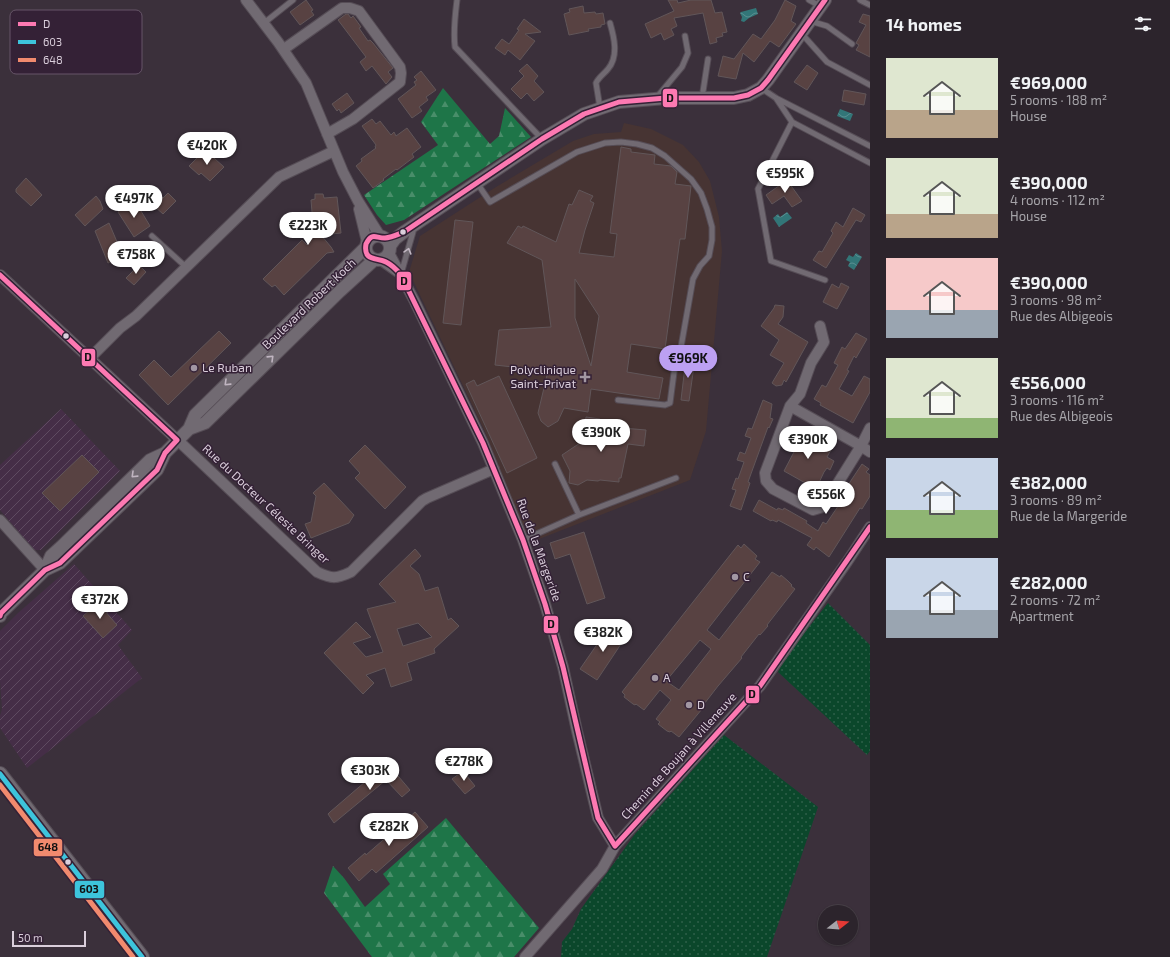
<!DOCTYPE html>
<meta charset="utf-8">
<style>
body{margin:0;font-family:"Exo 2",sans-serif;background:#383038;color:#f1f3f6;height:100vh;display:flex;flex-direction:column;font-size:15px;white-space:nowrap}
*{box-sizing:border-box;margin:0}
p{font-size:13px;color:#a6a4a9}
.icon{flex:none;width:22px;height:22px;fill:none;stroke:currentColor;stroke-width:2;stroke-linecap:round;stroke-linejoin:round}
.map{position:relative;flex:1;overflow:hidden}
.side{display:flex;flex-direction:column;background:#2c242c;width:300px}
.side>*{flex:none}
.needle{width:26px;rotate:73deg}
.buttons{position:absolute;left:818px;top:905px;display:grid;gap:8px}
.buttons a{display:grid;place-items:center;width:40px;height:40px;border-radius:50%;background:#2c242c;box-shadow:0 1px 3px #0004,0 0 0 1px #484148;font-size:20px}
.scale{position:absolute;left:12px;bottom:10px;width:74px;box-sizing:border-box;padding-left:4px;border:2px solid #dacedb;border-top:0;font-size:11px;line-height:14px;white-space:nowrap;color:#dacedb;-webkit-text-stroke:3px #342136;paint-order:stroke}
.price{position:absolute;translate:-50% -34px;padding:0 9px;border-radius:14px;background:#fff;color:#222;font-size:13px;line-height:26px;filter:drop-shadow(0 1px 2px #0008)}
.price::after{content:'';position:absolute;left:50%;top:24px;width:12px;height:9px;margin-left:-6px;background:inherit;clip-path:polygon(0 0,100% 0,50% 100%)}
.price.on{background:#bca0f2;color:#111}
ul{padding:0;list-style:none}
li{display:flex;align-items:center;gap:12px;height:100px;padding:0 16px}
li span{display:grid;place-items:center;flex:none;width:112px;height:80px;border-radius:0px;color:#555}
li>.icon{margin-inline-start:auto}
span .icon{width:48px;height:48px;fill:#fffc;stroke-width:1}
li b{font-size:17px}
h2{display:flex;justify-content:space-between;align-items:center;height:48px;padding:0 16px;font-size:17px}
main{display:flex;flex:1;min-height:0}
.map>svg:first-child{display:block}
.industrial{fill:url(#industrial-furrows)}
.medical{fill:#473433}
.grass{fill:url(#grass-dots)}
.forest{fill:url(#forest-firs)}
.water{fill:url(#water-waves)}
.building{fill:#584242;stroke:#615659;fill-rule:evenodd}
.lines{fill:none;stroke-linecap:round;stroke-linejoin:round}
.service-casing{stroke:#564d56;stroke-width:7}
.minor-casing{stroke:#564d56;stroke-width:12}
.tertiary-casing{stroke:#564d56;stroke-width:14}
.secondary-casing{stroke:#564d56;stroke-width:16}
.service{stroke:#716a72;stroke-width:5}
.minor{stroke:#716a72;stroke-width:10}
.tertiary{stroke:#716a72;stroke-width:12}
.secondary{stroke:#716a72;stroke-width:14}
.bus-1-casing{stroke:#342136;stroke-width:8}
.bus-2-casing{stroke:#342136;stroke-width:8}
.bus-3-casing{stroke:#342136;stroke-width:8}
.bus-1{stroke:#fd79b2;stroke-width:5}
.bus-2{stroke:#3dc4dc;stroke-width:5}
.bus-3{stroke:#f18a6e;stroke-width:5}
.oneway{stroke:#c0b5c1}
.bus-dot{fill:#dacedb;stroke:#342136;stroke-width:1.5}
.poi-dot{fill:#a297a3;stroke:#342136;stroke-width:1.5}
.labels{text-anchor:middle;stroke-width:3;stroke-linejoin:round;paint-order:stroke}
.street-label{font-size:12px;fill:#dacedb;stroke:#342136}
.poi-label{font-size:12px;fill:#dacedb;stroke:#342136;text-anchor:start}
.key{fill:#342136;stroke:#665568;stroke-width:1}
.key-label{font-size:11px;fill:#dacedb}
.line-badge{stroke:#342136;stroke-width:1.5}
.pale-badge-label{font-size:11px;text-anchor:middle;font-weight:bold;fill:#111}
</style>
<main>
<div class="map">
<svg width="870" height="957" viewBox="0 0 870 957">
<defs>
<pattern id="industrial-furrows" width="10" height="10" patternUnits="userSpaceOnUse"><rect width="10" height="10" fill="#452e47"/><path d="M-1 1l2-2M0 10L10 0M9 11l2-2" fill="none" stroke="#5f4b61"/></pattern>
<pattern id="grass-dots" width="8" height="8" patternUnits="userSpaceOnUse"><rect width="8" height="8" fill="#0b472b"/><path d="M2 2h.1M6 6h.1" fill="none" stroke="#2e6049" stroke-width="1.8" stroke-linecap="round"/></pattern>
<pattern id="forest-firs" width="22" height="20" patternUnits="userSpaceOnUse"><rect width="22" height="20" fill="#1e7548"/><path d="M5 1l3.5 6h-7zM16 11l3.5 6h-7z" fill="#498e6a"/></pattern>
<pattern id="water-waves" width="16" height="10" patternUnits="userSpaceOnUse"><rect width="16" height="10" fill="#327678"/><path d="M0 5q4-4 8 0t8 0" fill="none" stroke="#598e91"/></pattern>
</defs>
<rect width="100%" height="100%" fill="#3b303b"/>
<path class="industrial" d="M61,409L120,471L41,550H34L0,510V465Z
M74,564L132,630L118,645L142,678L27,768L0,728V716L2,709L0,680V631L18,613Z"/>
<path class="medical" d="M624,123L651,129L683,145L699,162L710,181L719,217L722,251L706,431L690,480L529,543L485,432L409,272L420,236L496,187L573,141L594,134L621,132Z"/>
<path class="grass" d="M828,603L870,645V751L867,755L778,672L785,657Z
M724,735L818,807L767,957H561L562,942L572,929L581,909L635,834Z"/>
<path class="forest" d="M443,88L490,144L499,136L505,108L531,137L404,220L386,225L377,215L364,195L438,145L421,122Z
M446,818L539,928L514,957H372L324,893L333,866L344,878L365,907L390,884L383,874Z"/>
<path class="water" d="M756,8L758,14L749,18L744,22L741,21L742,17L740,13L741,12Z
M840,109L853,114L850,121L837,116Z
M787,212L792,218L779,227L773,218L778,214L780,217Z
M856,253L862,257L854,270L848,266L850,262L846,260L849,255L853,257Z"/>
<path class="building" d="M306,0L313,10L311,11L314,15L300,25L290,12Z
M668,0H677L678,3L691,0H711L715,13L722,12L727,32L722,33L723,36L716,38L717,42L710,44L703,13L674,18L677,26L671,29L674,35L664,40L661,33L651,38L645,24L674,11Z
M785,0L796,6L791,21L796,24L779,47L770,41L754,62L743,53L736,79L718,76L723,56L734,59L753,34L761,39L775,20Z
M583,6L584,13L595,12L596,14L603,13L605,24L601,25V27L588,29L589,31L569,35L564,14L570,12L569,9Z
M346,14H348L351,18L353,16L356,20L361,27L359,28L368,41L370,40L373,43L393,68L388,72L392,77L386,84L372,66L366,71L360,62L366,57L338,20Z
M863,14L870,16V57L856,50L859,45L856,43L866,25L859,22Z
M524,19L541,32L525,34L535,41L520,60L508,50L505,55L495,48L502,39L509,44L519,30L517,29Z
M527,64L538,76L534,81L544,92L534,101L527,93L521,99L511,89L524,76L519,71Z
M807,65L818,73L807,90L794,82Z
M421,71L436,90L426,97L428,100L419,107L422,111L412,118L398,99L416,85L414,82L417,80L414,77Z
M844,90L866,94L864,105L842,101Z
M347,93L354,103L341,113L339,109L337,111L332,104Z
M372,119L376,124L380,121L391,135L394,132L396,136L407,128L421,147L412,154L414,157L397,170L396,169L383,179L384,180L373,188L356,166L362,161L361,159L376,148L375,147L376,145L362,126Z
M621,147L631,149V152L655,155L654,164L671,166L677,172L675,184L691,186L685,239H680L665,349L631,344L627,372L663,378L659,399L591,389L588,412L564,408L558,421L548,427L541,421L538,413L548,371L495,365L499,330L551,327L542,260L507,243L518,226L522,228L523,226L556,242L569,204L572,205L579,190L593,196L590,201L594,203L585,230L579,253L614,257L617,234L610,233ZM575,279L599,316L591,366L575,318Z
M205,150L224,167L210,181L201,173L199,175L189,166Z
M26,178L42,195L31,206L16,192V189Z
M787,180L802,201L792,207L784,196L772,204L766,195Z
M168,193L176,201L163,214L153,205L161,197L163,198Z
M315,194H323L324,198L337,197L341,233L321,235L331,247L334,252L327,253L284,295L275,285L272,287L263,279L302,240L307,245L314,236L311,200L315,199Z
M96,196L100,201L103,209L85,226L75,215Z
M135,201L150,226L134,237L118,212Z
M853,208L865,215L861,222L856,220L826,268L813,260L819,251L822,252L833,233L831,231L836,222L843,227Z
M455,220L473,222L461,325L443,323Z
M109,223L123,256L108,263L95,231Z
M139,265L146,272L134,285L126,278Z
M841,283L849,287L837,309L823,302L832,284L839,288Z
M775,305L784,306L783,317L778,324L808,342L786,382L784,380L782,385L776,386L772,383L784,363L770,355L779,340L761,326L774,308Z
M219,331L231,343L168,405L139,375L154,360L171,377Z
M856,333L867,339L856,358L854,356L847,370L849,371L839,389L852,396L864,376L870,379V392L853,423L820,405L821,403L814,399L822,385L826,387L838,365L834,363L842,347L845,349Z
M686,358L695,359L689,401L681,400Z
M499,376L537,458L507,473L466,384L474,380L477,386Z
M763,400L772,404L770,418L773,419L769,428L768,427L748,482L750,483L741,510L730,506L736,490L732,489L736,478L738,479L744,462L737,460L740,452L745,454L751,438L745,436L748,428L752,429Z
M586,417L600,419L599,426L646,430L644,446L628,444L621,478H619V482L600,480L598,481L587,480L578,485L569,483L570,471L562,455L583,441Z
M794,429L808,433L805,441L821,446L823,443L832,448L827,457L834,461L830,470L827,468L824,472L816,489L784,471L795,450L788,448Z
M365,445L406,487L385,509L355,478L360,473L349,461Z
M82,455L99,472L60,511L42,493Z
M862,464L869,469L866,472L870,475V496L862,509L860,508L829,557L816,547L814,550L807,545L812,538L778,520L777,522L772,520L771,521L753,511L759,500L777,510L778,508L783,510L784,508L807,521L806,523L818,531L823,522L826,524L849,490L846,488Z
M324,483L354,515L349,523L311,538L305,524L311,522L316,496L313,493Z
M584,532L605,598L587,604L570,554L555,559L550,543Z
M744,544L757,556L755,559L760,562L707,630L719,640L772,572L780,577L781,575L788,581L792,585L791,586L795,589L767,625L768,626L760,635L759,634L741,657L742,658L718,686L701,708L702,709L679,737L671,731L670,732L667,731L658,724L660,722L656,719L671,700L660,690L644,710L636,704L635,705L633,704L624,697L625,695L622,692L738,545L741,548ZM700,640L711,649L679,690L666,681Z
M415,549L421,556L410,566L419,574L425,591L438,587L448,620L451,618L459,626L434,649L435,653L407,663L412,680L391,687L385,668L366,675L374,683L363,694L324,653L356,622L371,637L353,643L366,657L383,652L367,609L396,602L379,584ZM418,623L432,637L403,646L397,629Z
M98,603L117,625L103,638L83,616Z
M614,626L627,635L597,680L580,669L607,630L610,632Z
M387,763L410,790L402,797L386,780L334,823L328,814L330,812Z
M463,771L475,786L465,794L452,779Z
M415,812L428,827L376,873L372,869L359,881L348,868L365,853L366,855Z"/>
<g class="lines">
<g class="service-casing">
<path id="service" d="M457,0C455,16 453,31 455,47L542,139
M809,0L820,6
M860,0L870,5
M810,21L827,26L852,44
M264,23L293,0
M802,34L827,62L870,85
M761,88L776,98L870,146
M657,97L682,67L688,53L685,36
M702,98L708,59
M776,98L792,122L758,189L771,261L825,280
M600,108L596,83C599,77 604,74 608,69C619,56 614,37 610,23
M792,122L870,163
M477,183L490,202L577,152L605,143L621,142L637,144L652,148L665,156L691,179L701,193L707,209L712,227V240L709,256L700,266L693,279L681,347L676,357L670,403L665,405L618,400
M152,236L186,267
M401,274L413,232L412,228
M555,464L579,515
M523,540L579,515L676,478"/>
</g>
<g class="minor-casing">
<path id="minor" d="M246,0L278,42L306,83L343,172L358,201L380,236
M284,49L342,8H350L359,11L400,67L401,73L400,82L353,119L327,134
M359,209L367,242
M389,253L414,300L483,443L523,540L545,604L563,667L577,731L598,818L615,846
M381,260L398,272
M0,275L185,447L317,572C332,579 336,579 351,572L422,501L427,498L494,469
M820,326L824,342L811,363L800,394L790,406L765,473L766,481L773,489L813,510L823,507L861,446L870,428
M90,358L120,328L136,316L279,177L334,151
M790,406L861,446L870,452
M0,520L45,570
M525,957L602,869L615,846L760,686L847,562L870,527"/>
</g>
<g class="tertiary-casing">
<path id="tertiary" d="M366 248a12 12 0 1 1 24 0a12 12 0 1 1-24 0Z
M390,246L395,239L404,232L542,139L584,114L619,102L666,98H734L748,95L761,88L768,80L825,0
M189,429L205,423L340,291L374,260
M45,570L51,556L61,547L150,460L165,453
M0,616L1,613L45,570L60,563L157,470L165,453L189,429L195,415L365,248"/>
</g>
<g class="secondary-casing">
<path id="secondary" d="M0,774L142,957"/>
</g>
<use href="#service" class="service"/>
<use href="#minor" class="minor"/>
<use href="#tertiary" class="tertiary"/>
<use href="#secondary" class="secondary"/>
<g class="bus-1-casing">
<path id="bus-1" d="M0,275L177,440
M0,616L1,613L45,570L60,563L157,470L165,453L177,440
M615,846L598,818L563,667L545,604L523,540L483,443L401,275C397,270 392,265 386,262C377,257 363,262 366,244C372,232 375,238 385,238C390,238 399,234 404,232L542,139L584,114L619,102L666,98H734L748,95L761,88L768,80L825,0
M615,846L760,686L870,527"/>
</g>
<g class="bus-2-casing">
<path id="bus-2" d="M0,774L142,957"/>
</g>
<g class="bus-3-casing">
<path id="bus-3" d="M0,785L133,957"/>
</g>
<use href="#bus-1" class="bus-1"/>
<use href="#bus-2" class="bus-2"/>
<use href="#bus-3" class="bus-3"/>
</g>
<defs><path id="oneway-chevron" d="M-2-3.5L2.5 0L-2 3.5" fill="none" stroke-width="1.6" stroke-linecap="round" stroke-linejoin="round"/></defs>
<g class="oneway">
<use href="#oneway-chevron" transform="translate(408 251) rotate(-74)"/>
<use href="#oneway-chevron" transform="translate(271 358) rotate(-44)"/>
<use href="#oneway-chevron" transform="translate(227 383) rotate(136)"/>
<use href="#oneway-chevron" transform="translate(134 475) rotate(136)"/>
</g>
<g class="bus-dot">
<circle cx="403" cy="232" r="3.5"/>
<circle cx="66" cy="336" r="3.5"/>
<circle cx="68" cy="862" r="3.5"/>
</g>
<g class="poi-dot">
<circle cx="194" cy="368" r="4"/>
<path d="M583 371h4v4h4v4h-4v4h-4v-4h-4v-4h4z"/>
<circle cx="735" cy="577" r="4"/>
<circle cx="655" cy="678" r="4"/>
<circle cx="689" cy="705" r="4"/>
</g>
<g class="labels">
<g class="street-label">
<text transform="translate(309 304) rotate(-44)" y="4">Boulevard Robert Koch</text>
<text transform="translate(266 504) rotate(43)" y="4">Rue du Docteur Céleste Bringer</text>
<text transform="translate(539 550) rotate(70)" y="4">Rue de la Margeride</text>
<text transform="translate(679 756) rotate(-48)" y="4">Chemin de Boujan à Villeneuve</text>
</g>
<g class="poi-label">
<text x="202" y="372">Le Ruban</text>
<text x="576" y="374" text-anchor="end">Polyclinique<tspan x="576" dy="14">Saint-Privat</tspan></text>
<text x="743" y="581">C</text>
<text x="663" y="682">A</text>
<text x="697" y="709">D</text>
</g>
</g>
<rect x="10" y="10" width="132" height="64" rx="6" class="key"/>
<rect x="18" y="22" width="18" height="4" fill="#fd79b2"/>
<rect x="18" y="40" width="18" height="4" fill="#3dc4dc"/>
<rect x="18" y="58" width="18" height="4" fill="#f18a6e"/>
<g class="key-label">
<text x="43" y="28">D</text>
<text x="43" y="46">603</text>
<text x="43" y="64">648</text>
</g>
<g class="line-badge">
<rect x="662" y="88" width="16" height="20" rx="4" fill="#fd79b2"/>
<rect x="396" y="271" width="16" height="20" rx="4" fill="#fd79b2"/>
<rect x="81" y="348" width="15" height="19" rx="4" fill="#fd79b2"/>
<rect x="543" y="615" width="16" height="19" rx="4" fill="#fd79b2"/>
<rect x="745" y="685" width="15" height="19" rx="4" fill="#fd79b2"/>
<rect x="33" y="838" width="30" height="19" rx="4" fill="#f18a6e"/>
<rect x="74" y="880" width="31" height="19" rx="4" fill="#3dc4dc"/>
</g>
<g class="pale-badge-label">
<text x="670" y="102">D</text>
<text x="404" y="285">D</text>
<text x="88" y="361">D</text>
<text x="551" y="628">D</text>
<text x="752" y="698">D</text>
<text x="48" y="851">648</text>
<text x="89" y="893">603</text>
</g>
</svg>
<div class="buttons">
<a><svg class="needle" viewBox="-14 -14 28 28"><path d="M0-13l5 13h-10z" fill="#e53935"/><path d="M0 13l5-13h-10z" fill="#a6a4a9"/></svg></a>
</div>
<div class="scale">50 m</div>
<b class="price" style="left:207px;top:166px">€420K</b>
<b class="price" style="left:785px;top:194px">€595K</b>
<b class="price" style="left:134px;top:219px">€497K</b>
<b class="price" style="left:308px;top:246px">€223K</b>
<b class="price" style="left:136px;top:275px">€758K</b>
<b class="price on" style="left:688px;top:379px">€969K</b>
<b class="price" style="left:601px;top:453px">€390K</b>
<b class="price" style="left:808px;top:460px">€390K</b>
<b class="price" style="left:826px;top:515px">€556K</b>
<b class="price" style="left:100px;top:620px">€372K</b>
<b class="price" style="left:603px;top:653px">€382K</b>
<b class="price" style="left:464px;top:782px">€278K</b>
<b class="price" style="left:370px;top:791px">€303K</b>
<b class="price" style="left:389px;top:847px">€282K</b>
</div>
<section class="side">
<h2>14 homes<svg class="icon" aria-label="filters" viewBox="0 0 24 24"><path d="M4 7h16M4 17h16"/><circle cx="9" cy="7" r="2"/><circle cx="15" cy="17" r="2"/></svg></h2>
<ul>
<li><span style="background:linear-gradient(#dfe7d0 65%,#b9a48a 0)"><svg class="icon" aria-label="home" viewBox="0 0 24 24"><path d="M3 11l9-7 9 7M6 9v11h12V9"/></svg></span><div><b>€969,000</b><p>5 rooms · 188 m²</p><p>House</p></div></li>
<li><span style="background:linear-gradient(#dfe7d0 70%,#b9a48a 0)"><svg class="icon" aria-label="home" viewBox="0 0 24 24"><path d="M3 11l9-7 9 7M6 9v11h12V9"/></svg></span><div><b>€390,000</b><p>4 rooms · 112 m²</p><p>House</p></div></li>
<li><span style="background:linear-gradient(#f6c9c9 65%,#9aa5b1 0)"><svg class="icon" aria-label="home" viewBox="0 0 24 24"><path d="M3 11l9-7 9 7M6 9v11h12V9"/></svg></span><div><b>€390,000</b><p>3 rooms · 98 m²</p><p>Rue des Albigeois</p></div></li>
<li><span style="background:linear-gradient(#dfe7d0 75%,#8fb573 0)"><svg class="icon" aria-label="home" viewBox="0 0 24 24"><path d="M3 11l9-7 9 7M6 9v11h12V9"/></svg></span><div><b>€556,000</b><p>3 rooms · 116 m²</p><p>Rue des Albigeois</p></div></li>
<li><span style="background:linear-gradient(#c9d6e8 65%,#8fb573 0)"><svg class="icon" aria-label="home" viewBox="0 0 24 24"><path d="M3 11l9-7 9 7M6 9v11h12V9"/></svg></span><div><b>€382,000</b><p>3 rooms · 89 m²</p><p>Rue de la Margeride</p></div></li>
<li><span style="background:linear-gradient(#c9d6e8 65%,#9aa5b1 0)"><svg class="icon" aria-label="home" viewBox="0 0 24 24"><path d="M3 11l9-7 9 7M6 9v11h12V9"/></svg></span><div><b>€282,000</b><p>2 rooms · 72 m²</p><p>Apartment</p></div></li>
</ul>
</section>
</main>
